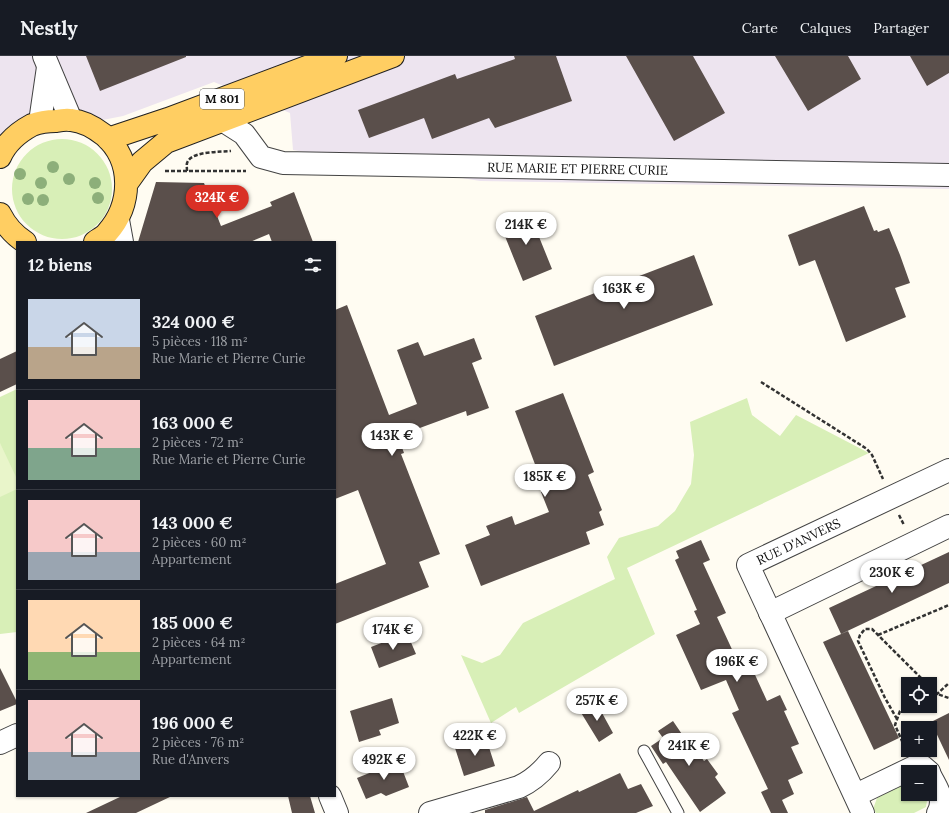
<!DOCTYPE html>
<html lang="fr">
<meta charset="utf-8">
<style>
body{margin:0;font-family:Lora,serif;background:#242831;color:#f1f3f6;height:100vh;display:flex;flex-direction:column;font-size:15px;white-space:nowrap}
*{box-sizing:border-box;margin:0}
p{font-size:13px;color:#9ea1a6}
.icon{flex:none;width:22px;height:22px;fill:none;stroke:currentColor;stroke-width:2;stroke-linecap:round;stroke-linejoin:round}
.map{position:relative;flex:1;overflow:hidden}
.side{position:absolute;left:16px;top:185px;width:320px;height:556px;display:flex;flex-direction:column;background:#171b24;border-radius:0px;box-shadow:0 1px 3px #0004}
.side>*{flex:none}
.controls{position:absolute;left:901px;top:621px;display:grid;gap:8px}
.controls a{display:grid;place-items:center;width:36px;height:36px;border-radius:0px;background:#171b24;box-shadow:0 1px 3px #0004;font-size:20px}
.price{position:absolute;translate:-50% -34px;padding:0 9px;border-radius:14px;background:#fff;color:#222;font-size:13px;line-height:26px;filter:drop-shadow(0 1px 2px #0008)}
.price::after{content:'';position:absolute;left:50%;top:24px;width:12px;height:9px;margin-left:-6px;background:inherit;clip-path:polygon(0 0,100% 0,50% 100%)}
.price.on{background:#d93025;color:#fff}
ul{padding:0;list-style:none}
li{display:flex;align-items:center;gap:12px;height:100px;padding:0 12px}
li+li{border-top:1px solid #363941}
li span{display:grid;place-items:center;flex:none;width:112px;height:80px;border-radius:0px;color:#555}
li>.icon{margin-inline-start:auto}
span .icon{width:48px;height:48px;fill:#fffc;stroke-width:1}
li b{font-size:17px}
h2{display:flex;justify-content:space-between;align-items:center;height:48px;padding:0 12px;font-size:17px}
header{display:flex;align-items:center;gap:24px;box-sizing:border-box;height:56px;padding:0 20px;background:#171b24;border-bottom:1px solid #363941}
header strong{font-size:19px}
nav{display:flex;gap:22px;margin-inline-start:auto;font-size:14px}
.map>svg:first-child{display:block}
.industrial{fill:#ede4ef}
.green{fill:#d8efb7}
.pitch{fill:#e9f5ca}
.building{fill:#5a4f4b}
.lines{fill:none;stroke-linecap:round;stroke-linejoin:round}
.lane-casing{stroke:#434343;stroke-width:13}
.street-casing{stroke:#434343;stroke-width:24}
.primary-casing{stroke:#212121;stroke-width:24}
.path{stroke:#323232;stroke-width:2.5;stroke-dasharray:4 2;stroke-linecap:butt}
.lane{stroke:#fff;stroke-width:11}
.street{stroke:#fff;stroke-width:22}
.primary{stroke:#ffce62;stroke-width:22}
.tree{fill:#8daf7a}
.labels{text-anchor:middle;stroke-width:4;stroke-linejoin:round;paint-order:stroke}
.shield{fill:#fff;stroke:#585858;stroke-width:1}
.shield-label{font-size:12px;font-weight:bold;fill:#101010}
.street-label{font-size:13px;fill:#101010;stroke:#fff}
</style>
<header>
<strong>Nestly</strong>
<nav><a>Carte</a><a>Calques</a><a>Partager</a></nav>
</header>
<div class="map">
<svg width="949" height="757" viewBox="0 0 949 757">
<rect width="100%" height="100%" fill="#fffcf2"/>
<path class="industrial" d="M0,0H949V133L480,125L293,94L290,57L214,26L123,60L0,84Z"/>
<path class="green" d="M12 133a50 50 0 1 1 100 0a50 50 0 1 1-100 0Z
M17,333V576L0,578V341Z
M747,342L752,359L780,380L796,359L869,397L627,512L655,578L519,657L516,651L491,667L461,599L482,607L500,599L523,567L615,523L607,501L619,482L658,470L675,455L691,428L694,399L690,366Z
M908,726V738H928L926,751L914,757H876L873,753L877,742Z"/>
<path class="pitch" d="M0,387L17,423V433L0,441Z"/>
<path class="building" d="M86,0H186V1L100,35Z
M514,0H556L572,45L495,72L489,62L432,83L424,62L369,82L358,54L455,18L457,23L515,3Z
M626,0H693L725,57L674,85Z
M775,0H848L861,23L808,55Z
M910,0H949V17L927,30Z
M156,126L204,127L221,170L272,150L270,146L294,136L313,186H272L269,178L250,186H138Z
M864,150L874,175L877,174L878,176L889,172L900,199L910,227L895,232L906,261L846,286L815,204L799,210L788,179Z
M529,156L552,213L523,225L500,168Z
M694,199L713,249L554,310L535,260Z
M347,249L389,359L417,348L397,294L418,286L424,300L474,282L482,303L472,307L489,352L467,360L466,355L398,380L404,397L401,398L440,498L419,506L429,531L335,568V528L386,508L358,434L335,443V254Z
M17,295V328L0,336V303Z
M563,337L594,416L588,419L602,454L599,456L604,469L586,476L590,488L481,530L465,489L490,479L486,470L512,460L515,469L549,456L541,436L545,435L515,355Z
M701,484L710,504L703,507L726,557L717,561L742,615L751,610L767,645L780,639L787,654L784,655L799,688L791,691L803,717L788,724L794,738L782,744L788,757H771L761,736L768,733L732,657L739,654L726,624L701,634L676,579L700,568L694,555L697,554L675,504L679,502L676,495Z
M949,496V527L841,578L829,552Z
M848,575L899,682L874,694L823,586Z
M407,577L416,598L379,612L371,591Z
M0,612L17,646V648L0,655Z
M392,642L399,667L379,674L381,679L359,686L350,655Z
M596,646L613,677L599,686L580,655Z
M949,657V704L931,666Z
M673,665L690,690L692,688L704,705L707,703L718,718L715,721L726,737L700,756L666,706L663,708L651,690L663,682L658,675Z
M486,682L495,710L464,720L455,692Z
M399,705L409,731L386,740L381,737L366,743L357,722Z
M620,717L628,733L641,728L653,750L636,757H485V754L527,741L534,755L578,734L579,736Z
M122,740H172L136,757H86Z
M288,740H310L315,757H292Z"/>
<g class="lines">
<g class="lane-casing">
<path id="lane" d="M644,695L678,757"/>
</g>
<g class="street-casing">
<g id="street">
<path d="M44,0L71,64"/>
<path id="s1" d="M222,64L244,78L261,101L283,107L949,119"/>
<path d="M40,66L48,11"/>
<path d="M118,164L122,186"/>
<path d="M770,557L949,470"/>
<path d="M0,687L17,679"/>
<path d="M930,719C936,732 946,743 938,757"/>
<path d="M856,739L914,711L922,710L929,716"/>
<path d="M330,740L337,757"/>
<path d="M430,757L519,731C532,725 540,718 549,707"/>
<path id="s2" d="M863,757L748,509L949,414"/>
</g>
</g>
<g class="primary-casing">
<path id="primary" d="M108,83L168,63L336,0
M0,101C6,87 19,76 32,69C40,66 47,65 56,65C61,64 66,63 71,64C83,65 95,72 104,79C134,105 132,149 107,177C104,181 99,183 95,186
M127,127L142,106L166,86L393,0
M0,158C6,170 14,179 25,186"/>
</g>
<path class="path" d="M165,115H246
M187,115C187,111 186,108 188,105C194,95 221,96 231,95
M761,326L867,393L872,399L883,423
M899,459L904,469
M878,579L949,549
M930,631L937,638L949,642
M930,640L937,638L949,627
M897,663L885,642L858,585L860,579L865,573H872L927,628
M905,692L895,669L900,655L909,650"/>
<use href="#lane" class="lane"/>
<use href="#street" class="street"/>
<use href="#primary" class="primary"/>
</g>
<g class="tree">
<circle cx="53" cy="111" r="6"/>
<circle cx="20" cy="118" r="6"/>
<circle cx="69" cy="123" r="6"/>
<circle cx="41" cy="127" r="6"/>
<circle cx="95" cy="127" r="6"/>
<circle cx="98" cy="142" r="6"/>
<circle cx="28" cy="143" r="6"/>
<circle cx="43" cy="144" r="6"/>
</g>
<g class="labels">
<rect class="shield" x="200" y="33" width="44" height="20" rx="3"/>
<g class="shield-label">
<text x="222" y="47">M 801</text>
</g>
<g class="street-label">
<text dy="5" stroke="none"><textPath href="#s1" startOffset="372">RUE MARIE ET PIERRE CURIE</textPath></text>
<text dy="5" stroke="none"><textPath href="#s2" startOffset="329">RUE D'ANVERS</textPath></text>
</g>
</g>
</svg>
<div class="controls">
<a><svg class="icon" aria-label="locate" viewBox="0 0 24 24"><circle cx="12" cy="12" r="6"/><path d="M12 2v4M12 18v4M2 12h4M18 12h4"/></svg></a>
<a>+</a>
<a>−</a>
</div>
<b class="price on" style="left:217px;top:163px">324K €</b>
<b class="price" style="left:526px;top:190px">214K €</b>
<b class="price" style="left:624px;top:254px">163K €</b>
<b class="price" style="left:392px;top:401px">143K €</b>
<b class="price" style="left:545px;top:442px">185K €</b>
<b class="price" style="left:892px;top:538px">230K €</b>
<b class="price" style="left:393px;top:595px">174K €</b>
<b class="price" style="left:737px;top:627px">196K €</b>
<b class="price" style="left:597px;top:666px">257K €</b>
<b class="price" style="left:475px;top:701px">422K €</b>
<b class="price" style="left:689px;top:711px">241K €</b>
<b class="price" style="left:384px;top:725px">492K €</b>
<section class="side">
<h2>12 biens<svg class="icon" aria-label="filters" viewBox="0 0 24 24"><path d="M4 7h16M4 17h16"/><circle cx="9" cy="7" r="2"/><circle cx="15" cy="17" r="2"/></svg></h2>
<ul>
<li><span style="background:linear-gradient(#c9d6e8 60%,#b9a48a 0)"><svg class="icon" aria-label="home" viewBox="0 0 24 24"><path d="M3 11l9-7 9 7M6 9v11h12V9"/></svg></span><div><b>324 000 €</b><p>5 pièces · 118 m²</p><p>Rue Marie et Pierre Curie</p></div></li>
<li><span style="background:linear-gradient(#f6c9c9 60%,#7fa58c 0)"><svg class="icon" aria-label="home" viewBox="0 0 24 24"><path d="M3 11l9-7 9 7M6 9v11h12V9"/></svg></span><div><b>163 000 €</b><p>2 pièces · 72 m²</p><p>Rue Marie et Pierre Curie</p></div></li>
<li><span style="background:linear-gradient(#f6c9c9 65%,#9aa5b1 0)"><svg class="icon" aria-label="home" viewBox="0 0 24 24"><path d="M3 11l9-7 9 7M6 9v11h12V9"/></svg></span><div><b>143 000 €</b><p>2 pièces · 60 m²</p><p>Appartement</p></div></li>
<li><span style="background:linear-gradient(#ffd9b3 65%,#8fb573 0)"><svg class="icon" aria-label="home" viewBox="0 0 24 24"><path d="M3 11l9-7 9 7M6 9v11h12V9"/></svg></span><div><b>185 000 €</b><p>2 pièces · 64 m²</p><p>Appartement</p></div></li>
<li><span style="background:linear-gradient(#f6c9c9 65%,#9aa5b1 0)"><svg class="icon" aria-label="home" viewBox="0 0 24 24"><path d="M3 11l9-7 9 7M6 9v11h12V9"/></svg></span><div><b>196 000 €</b><p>2 pièces · 76 m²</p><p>Rue d'Anvers</p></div></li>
</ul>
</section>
</div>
